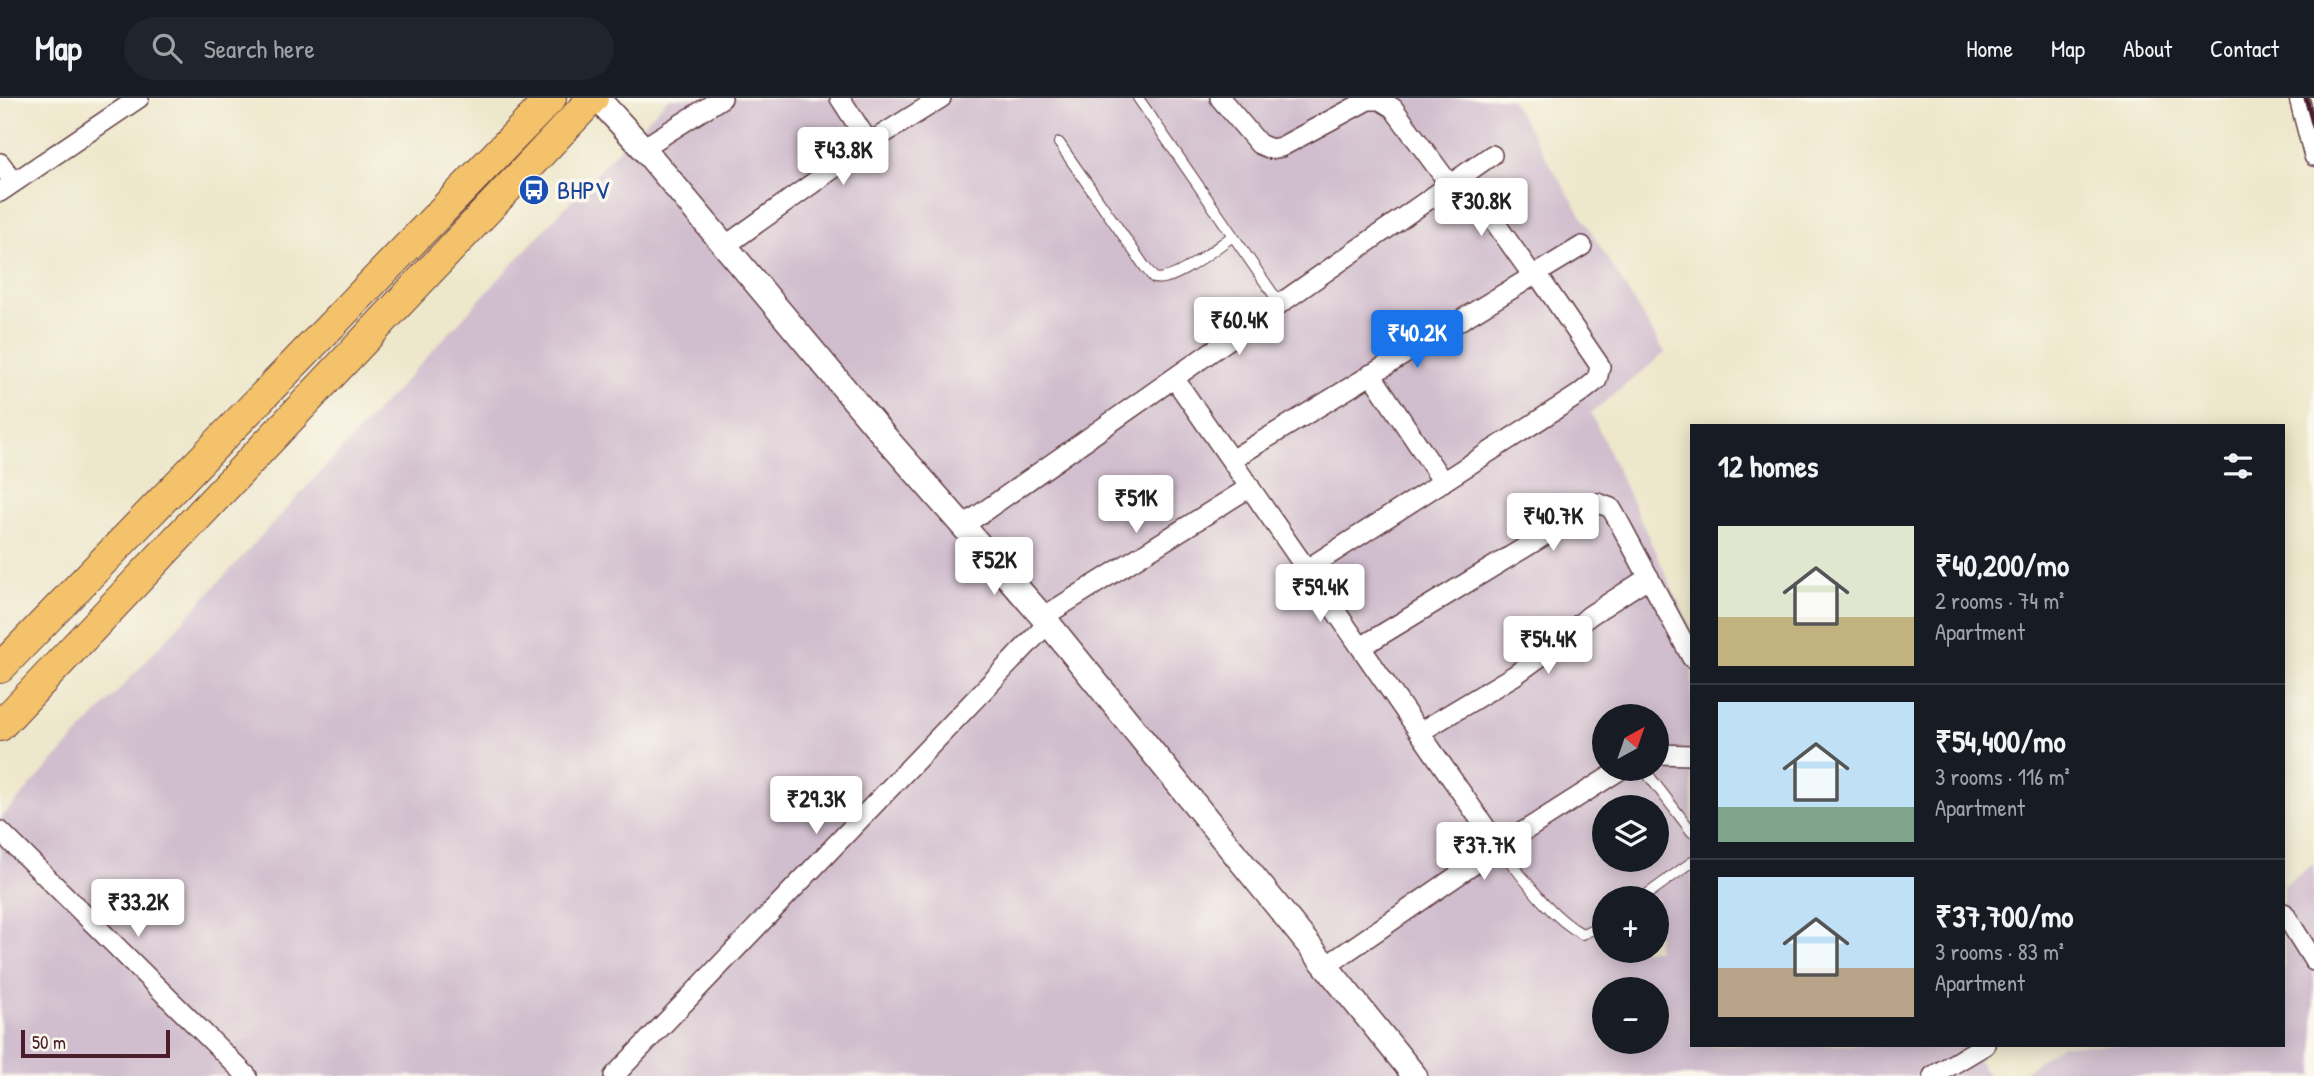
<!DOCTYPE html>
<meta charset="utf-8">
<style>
body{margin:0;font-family:"Patrick Hand",sans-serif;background:#20242c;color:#f1f3f6;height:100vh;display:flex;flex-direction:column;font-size:26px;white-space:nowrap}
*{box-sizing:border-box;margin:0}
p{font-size:23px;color:#9ea1a6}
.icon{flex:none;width:38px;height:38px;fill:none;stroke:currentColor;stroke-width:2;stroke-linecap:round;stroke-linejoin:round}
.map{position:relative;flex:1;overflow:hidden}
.side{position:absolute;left:1690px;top:326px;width:595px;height:623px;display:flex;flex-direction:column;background:#171b24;border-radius:0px;box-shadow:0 4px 18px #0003}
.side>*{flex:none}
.needle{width:46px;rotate:40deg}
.tools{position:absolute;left:1592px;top:606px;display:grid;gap:14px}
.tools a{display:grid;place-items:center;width:77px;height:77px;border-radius:50%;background:#171b24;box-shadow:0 4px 18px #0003;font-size:35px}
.scale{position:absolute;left:21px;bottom:18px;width:149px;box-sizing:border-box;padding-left:7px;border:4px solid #4a1f2b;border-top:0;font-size:19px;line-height:24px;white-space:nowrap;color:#4a1f2b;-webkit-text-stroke:5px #fbf7ec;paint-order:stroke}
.price{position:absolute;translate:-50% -60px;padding:0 16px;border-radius:7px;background:#fff;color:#222;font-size:23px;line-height:46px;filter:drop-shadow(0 2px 4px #0008)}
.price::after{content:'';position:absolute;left:50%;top:42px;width:21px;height:16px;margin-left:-10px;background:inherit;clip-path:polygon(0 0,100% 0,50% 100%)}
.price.active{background:#1a73e8;color:#fff}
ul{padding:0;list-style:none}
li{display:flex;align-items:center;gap:21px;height:175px;padding:0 28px}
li+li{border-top:2px solid #363941}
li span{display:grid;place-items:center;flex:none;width:196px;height:140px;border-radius:0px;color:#555}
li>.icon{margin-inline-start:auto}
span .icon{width:84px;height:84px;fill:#fffc;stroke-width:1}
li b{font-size:30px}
h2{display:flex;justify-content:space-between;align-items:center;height:84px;padding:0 28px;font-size:30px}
header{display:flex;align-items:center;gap:42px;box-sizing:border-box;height:98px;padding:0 35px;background:#171b24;border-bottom:2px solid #363941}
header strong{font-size:33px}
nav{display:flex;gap:38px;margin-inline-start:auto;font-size:24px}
.search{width:490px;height:63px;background:#20242c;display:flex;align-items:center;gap:18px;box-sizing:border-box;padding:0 24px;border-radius:38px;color:#9ea1a6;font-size:26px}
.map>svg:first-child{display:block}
.industrial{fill:#d0bdce;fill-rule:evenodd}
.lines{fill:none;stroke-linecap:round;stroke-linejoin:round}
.service-casing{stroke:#623d43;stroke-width:12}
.minor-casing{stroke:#623d43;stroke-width:22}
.tertiary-casing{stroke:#623d43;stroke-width:27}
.primary-casing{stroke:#623d43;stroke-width:32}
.service{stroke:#fff;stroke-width:10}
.minor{stroke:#fff;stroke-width:19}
.tertiary{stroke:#fff;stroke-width:24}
.primary{stroke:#f3c26a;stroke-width:30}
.rail{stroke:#4a1f2b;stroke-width:5}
.labels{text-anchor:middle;stroke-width:7;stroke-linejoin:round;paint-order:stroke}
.transit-label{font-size:26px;fill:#164399;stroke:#fbf7ec;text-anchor:start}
</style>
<header>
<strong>Map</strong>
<div class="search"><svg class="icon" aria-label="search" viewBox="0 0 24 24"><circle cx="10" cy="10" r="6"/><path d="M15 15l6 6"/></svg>Search here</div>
<nav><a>Home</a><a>Map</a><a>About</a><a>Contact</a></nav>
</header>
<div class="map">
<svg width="2314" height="978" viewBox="0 0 2314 978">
<rect width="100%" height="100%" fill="#fbf7ec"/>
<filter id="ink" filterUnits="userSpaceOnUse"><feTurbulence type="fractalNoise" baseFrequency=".0143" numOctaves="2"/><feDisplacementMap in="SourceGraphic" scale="14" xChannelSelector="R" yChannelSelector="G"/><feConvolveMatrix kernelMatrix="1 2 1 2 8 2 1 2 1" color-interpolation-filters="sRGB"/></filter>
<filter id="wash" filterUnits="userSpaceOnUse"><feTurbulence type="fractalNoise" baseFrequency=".00686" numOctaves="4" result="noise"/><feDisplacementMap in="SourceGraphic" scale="28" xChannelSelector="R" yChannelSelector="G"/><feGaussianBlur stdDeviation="1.57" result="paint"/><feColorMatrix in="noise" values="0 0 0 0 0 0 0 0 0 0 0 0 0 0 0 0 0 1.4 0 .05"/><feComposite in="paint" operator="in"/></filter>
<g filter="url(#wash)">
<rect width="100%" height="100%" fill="#ede7cb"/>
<path class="industrial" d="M669,0H1510L1665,255L1591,315L1692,533V947H1967L1989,978H0V721L615,55ZM1605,618H1657V670H1605ZM1605,709H1657V761H1605ZM1605,800H1657V852H1605ZM1605,891H1657V943H1605Z
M2314,766V978H2018L2061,947H2284V787Z"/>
</g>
<g filter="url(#ink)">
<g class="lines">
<g class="service-casing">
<path id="service" d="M1138,0L1280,206
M1059,45L1145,169L1154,180C1174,186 1216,149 1233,138
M1643,670L1692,734
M1499,749C1524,780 1547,816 1582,836L1605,826
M1642,800L1692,764"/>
</g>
<g class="minor-casing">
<path id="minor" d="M840,0L869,45
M1220,0L1259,46L1271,51L1281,49L1368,2H1380L1393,10L1450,87
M2299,0L2314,58
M643,50L722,0
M0,65L14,84
M1462,78L1533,178
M0,94L139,0
M725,148L869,45L941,0
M1371,276L1443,384
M1174,280L1499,749
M1231,362L1582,148
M963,428L1492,57
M1307,471L1578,297L1597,282L1600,268L1537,176
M1043,519L1250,389
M1361,549L1598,405L1611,410L1619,424L1692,560
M1420,634L1515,577L1556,547L1589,518L1649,479
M1657,656L1692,657
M0,733L247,978
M2284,815L2314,863
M1326,868L1499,749L1623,670
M614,978L1048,525
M1933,978L1985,947"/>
</g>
<g class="tertiary-casing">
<path id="tertiary" d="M597,0L643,50L885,339L1048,525L1415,978"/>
</g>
<g class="primary-casing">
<path id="primary" d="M0,570L551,0
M0,628L593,0"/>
</g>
<use href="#service" class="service"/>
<use href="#minor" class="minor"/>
<use href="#tertiary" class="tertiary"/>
<use href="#primary" class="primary"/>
<path class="rail" d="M2306,0L2314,29"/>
</g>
</g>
<defs>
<g id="bus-disc" transform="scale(1.575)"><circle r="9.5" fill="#1a4fb4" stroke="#fbf7ec"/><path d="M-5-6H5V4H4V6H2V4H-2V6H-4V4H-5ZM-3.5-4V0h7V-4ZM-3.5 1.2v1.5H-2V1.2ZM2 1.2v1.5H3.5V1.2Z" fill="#fff"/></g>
</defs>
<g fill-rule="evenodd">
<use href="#bus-disc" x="534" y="92"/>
</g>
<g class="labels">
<g class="transit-label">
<text x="557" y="101">BHPV</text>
</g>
</g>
</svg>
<div class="tools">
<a><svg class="needle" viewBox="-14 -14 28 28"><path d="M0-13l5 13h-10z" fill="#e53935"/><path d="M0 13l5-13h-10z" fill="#9ea1a6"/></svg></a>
<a><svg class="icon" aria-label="layers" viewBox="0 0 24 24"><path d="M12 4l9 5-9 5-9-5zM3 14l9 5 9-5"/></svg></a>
<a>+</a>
<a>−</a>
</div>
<div class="scale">50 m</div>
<b class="price" style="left:843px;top:89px">₹43.8K</b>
<b class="price" style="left:1481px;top:140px">₹30.8K</b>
<b class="price" style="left:1239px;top:259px">₹60.4K</b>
<b class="price active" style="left:1417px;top:272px">₹40.2K</b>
<b class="price" style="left:1136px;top:437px">₹51K</b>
<b class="price" style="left:1553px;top:455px">₹40.7K</b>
<b class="price" style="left:994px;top:499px">₹52K</b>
<b class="price" style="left:1320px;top:526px">₹59.4K</b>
<b class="price" style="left:1548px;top:578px">₹54.4K</b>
<b class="price" style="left:816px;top:738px">₹29.3K</b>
<b class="price" style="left:1484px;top:784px">₹37.7K</b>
<b class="price" style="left:138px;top:841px">₹33.2K</b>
<section class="side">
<h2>12 homes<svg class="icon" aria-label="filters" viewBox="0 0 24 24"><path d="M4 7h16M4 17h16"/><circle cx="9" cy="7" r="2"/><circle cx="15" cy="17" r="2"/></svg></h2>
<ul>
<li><span style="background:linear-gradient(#dfe7d0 65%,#c2b280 0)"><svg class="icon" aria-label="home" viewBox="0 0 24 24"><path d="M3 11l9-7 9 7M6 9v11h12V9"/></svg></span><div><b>₹40,200/mo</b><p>2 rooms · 74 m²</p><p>Apartment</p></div></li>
<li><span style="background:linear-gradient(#bfe0f5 75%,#7fa58c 0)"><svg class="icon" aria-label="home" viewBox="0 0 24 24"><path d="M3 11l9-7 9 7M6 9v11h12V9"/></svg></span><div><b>₹54,400/mo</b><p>3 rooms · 116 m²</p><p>Apartment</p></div></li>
<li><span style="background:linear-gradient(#bfe0f5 65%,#b9a48a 0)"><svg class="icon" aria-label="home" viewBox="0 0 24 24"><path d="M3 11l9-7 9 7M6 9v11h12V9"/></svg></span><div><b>₹37,700/mo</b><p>3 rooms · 83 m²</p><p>Apartment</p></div></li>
</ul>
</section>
</div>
